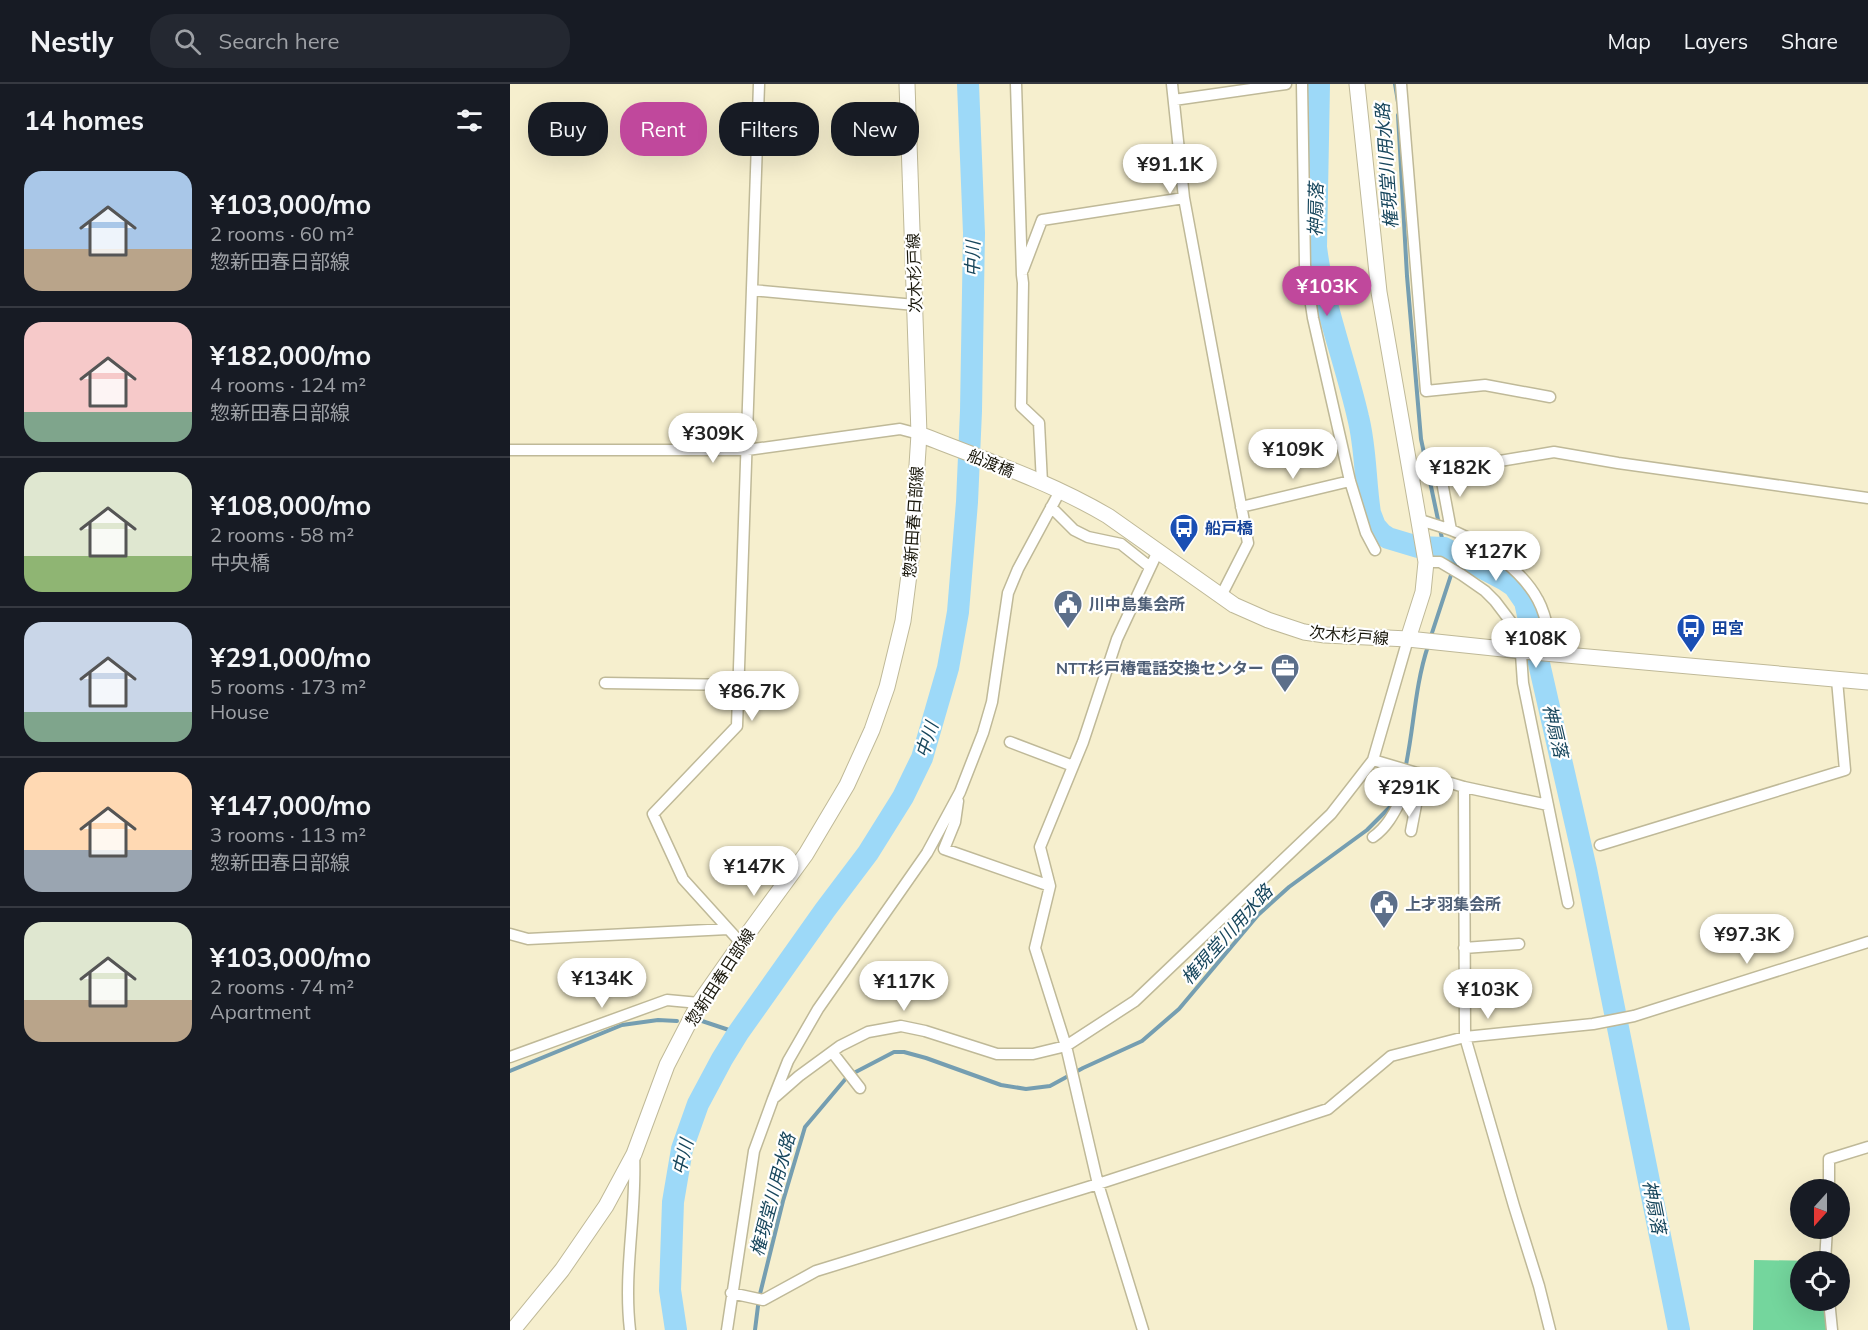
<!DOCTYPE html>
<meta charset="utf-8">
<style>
body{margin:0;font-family:Mulish,"Noto Sans JP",sans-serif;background:#242831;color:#f1f3f6;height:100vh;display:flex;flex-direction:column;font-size:22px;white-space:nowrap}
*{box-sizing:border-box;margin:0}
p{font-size:20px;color:#9ea1a6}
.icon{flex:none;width:33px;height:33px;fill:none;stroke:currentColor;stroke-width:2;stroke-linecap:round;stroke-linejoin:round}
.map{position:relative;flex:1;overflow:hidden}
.side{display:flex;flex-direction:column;background:#171b24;width:510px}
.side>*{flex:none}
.hud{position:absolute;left:18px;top:18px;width:570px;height:54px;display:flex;gap:12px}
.needle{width:39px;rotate:201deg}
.controls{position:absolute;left:1280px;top:1095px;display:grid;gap:12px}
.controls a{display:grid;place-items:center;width:60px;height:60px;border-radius:50%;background:#171b24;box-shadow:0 6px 24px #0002;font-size:30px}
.price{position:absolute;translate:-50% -51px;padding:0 14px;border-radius:21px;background:#fff;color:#222;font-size:20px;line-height:39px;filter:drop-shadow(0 2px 3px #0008)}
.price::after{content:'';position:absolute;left:50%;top:36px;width:18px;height:14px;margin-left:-9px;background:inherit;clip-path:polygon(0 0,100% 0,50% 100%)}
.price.on{background:#c0489c;color:#fff}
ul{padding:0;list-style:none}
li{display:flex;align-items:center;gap:18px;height:150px;padding:0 24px}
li+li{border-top:2px solid #363941}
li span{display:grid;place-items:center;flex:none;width:168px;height:120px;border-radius:18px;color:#555}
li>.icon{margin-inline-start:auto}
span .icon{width:72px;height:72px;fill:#fffc;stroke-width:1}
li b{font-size:26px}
h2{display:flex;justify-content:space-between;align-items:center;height:72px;padding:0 24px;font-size:26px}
.tag{padding:0 21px;border-radius:24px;background:#171b24;box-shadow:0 6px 24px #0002;font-size:21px;line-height:54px}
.tag.on{background:#c0489c;color:#fff}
header{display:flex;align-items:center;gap:36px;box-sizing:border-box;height:84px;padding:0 30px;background:#171b24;border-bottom:2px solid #363941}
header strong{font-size:28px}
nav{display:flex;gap:33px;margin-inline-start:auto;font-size:21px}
.search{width:420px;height:54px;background:#242831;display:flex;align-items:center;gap:15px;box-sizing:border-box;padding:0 21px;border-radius:24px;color:#9ea1a6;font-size:22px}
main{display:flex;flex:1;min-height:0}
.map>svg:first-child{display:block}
.forest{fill:#74d69d}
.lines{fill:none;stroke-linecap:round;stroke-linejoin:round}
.stream{stroke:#759eb1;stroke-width:4}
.river{stroke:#9dd9f8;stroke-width:22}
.street-casing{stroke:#bfb998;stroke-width:13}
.secondary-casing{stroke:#bfb998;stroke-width:17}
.street{stroke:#fff;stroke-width:10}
.secondary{stroke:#fff;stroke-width:15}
.labels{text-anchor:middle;stroke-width:4.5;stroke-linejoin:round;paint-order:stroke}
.street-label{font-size:16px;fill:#18160a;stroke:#fff}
.transit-label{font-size:16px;font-weight:bold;fill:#164399;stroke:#fff;text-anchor:start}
.service-label{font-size:16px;font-weight:bold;fill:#4e5e75;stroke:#fff;text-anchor:start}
.water-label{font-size:18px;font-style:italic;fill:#17465c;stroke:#fff}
</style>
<header>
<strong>Nestly</strong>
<div class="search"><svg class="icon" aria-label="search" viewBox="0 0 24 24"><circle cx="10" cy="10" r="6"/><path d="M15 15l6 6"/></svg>Search here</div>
<nav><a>Map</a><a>Layers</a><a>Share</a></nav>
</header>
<main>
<section class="side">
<h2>14 homes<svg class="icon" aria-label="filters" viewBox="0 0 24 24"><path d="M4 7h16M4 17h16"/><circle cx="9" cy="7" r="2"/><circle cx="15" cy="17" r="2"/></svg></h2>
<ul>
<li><span style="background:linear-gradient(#a9c7e8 65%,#b9a48a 0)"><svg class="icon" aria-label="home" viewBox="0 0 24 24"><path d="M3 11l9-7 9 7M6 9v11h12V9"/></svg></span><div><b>¥103,000/mo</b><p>2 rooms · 60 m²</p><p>惣新田春日部線</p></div></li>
<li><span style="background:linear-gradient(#f6c9c9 75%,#7fa58c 0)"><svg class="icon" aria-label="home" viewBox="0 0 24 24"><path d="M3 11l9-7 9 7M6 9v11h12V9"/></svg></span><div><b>¥182,000/mo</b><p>4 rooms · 124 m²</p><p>惣新田春日部線</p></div></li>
<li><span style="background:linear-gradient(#dfe7d0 70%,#8fb573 0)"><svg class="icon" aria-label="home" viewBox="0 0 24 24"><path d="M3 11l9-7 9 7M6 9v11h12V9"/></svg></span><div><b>¥108,000/mo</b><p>2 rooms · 58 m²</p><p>中央橋</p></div></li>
<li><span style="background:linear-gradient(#c9d6e8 75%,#7fa58c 0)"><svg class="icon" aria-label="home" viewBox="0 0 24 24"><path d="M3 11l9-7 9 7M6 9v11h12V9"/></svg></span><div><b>¥291,000/mo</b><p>5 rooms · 173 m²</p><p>House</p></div></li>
<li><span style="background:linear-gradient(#ffd9b3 65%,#9aa5b1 0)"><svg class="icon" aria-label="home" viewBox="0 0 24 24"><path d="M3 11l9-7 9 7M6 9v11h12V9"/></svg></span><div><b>¥147,000/mo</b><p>3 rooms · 113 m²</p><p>惣新田春日部線</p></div></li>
<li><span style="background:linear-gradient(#dfe7d0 65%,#b9a48a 0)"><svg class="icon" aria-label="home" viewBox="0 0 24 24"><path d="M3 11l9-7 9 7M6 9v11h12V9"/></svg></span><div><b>¥103,000/mo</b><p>2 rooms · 74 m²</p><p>Apartment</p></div></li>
</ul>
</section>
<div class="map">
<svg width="1358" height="1246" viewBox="0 0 1358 1246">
<rect width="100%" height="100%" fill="#f6efce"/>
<path class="forest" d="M1244,1176L1309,1177L1290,1178V1216L1315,1217L1318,1246H1243Z"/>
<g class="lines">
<path class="stream" d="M885,0L888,18
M888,31L897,192L911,355L934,464L942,481
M920,555L942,488
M889,710C904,662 902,610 918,562
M192,937L228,949
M0,987L112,941L148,936L167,937
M245,1246L249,1214L273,1117L295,1043L338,992L384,968H394L416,974L491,1001L516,1005L540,1002L573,984L632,957L669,925L748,831L779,803L857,746L884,719"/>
<path class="river" d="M809,0L806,163C813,221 835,276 848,333C856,364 855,397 860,429L865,442L872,450L878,454L908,463L934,464L995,496L1004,502L1015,518L1076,785L1169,1246
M166,1246L160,1206L163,1118L172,1065L188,1020L212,975L228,949L315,826L358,769L393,713L412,674L438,584L448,528L457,418L461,327L464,149L458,0"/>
<g class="street-casing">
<path id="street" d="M506,0L512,191L513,199L511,322L529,339L532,399
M662,0L674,114L738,459L711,512
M792,0L795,181L803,234L840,397L856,449L865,466
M891,0L916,307L975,301L1040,313
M664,16L776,0
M513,186L532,136L674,114
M242,206L405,221
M0,366H237L390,345L409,350
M930,387L941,446
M900,392L1044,368L1108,379L1358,414
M541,423L564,446L578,453L611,460L640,483
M731,423L840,397
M910,436C922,440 934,443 946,448C976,461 1012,486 1028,516C1037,532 1039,552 1044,570
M916,478H930L952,491L975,507L985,517L1004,542L1010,556L1013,599L1058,819
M95,599L229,601
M500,658L563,682
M863,676L954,703L955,953L1004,1122L1029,1202L1040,1246
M954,703L1038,721
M448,717L445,738L434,765L540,802
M901,747L910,700L908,689
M863,753C886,737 890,709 908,689
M1090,761L1335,686L1327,596
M0,850L18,855L218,845
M231,859L173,795L143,730L227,642L249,0
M954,864L1009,860
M322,968L350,1004
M0,973L157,916L189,919
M265,1013L289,992L330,962L358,948L391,942L415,947L487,970H523L556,962L625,917L821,730L863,676L898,555
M1319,1106V1075L1358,1063
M1315,1178L1317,1144
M221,1209L253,1216L306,1187L588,1100L818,1025L881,972L955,953L1083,940L1124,932L1358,858
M1319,1216L1322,1246
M120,1246C113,1186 127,1129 124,1070
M217,1246L244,1067L263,1015L278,977L308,925L417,769L450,708L473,649L482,618L498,509L508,485L550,407
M633,1246L588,1100L556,962L525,864L540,802L530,763L573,658L607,555L648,467"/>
</g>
<g class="secondary-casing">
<path id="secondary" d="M847,0L869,208L916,478L913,508L898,555
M409,350C472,375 539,397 598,432L724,521L758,536L794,548L815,551L898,555L1012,567L1358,598
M3,1246L52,1186L96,1122L124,1070L157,981L189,919L231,859L296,770L337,701L362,646L377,603L393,537L401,475L409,350L397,0"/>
</g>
<use href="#street" class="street"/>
<use href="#secondary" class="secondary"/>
</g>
<defs>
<g id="bus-pin" transform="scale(1.5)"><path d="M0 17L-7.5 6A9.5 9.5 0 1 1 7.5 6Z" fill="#1a4fb4" stroke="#fff"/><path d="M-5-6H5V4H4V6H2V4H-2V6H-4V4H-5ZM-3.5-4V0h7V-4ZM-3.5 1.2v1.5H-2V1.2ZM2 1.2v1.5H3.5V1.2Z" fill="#fff"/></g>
<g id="civic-pin" transform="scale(1.5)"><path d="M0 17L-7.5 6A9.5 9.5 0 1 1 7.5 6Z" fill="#5c6f8a" stroke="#fff"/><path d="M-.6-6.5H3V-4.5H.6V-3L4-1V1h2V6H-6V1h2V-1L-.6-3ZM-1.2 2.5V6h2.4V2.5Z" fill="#fff"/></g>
<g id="office-pin" transform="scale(1.5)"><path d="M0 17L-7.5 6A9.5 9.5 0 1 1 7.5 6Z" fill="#5c6f8a" stroke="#fff"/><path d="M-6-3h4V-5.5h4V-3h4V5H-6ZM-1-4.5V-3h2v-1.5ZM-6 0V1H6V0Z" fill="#fff"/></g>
</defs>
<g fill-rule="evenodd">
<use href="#bus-pin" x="674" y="444"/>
<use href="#civic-pin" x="558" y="520"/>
<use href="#bus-pin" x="1181" y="544"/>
<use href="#office-pin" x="775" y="584"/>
<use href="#civic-pin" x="874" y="820"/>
</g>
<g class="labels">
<g class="street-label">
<text transform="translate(404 189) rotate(-92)" y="6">次木杉戸線</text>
<text transform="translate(481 379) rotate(22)" y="6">船渡橋</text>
<text transform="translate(403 438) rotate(-86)" y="6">惣新田春日部線</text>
<text transform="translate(839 551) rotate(5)" y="6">次木杉戸線</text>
<text transform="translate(210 893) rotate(-57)" y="6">惣新田春日部線</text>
</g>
<g class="transit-label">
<text x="695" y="450">船戸橋</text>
<text x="1202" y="550">田宮</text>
</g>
<g class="service-label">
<text x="579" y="526">川中島集会所</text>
<text x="754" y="590" text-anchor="end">NTT杉戸椿電話交換センター</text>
<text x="895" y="826">上才羽集会所</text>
</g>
<g class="water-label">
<text transform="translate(877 82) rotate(-94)" y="6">権現堂川用水路</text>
<text transform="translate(806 126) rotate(-89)" y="6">神扇落</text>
<text transform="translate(463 175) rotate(-89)" y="6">中川</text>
<text transform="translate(1045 647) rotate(77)" y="6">神扇落</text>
<text transform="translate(417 656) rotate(-72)" y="6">中川</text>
<text transform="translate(717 851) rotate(-48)" y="6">権現堂川用水路</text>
<text transform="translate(173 1073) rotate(-76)" y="6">中川</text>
<text transform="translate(263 1111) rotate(-75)" y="6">権現堂川用水路</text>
<text transform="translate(1144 1123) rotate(79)" y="6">神扇落</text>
</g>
</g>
</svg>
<div class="controls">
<a><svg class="needle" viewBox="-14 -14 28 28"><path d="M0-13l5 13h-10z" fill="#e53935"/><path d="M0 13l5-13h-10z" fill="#9ea1a6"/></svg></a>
<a><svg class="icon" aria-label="locate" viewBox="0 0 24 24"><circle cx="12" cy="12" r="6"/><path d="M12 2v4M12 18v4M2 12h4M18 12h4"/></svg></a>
</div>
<b class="price" style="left:660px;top:111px">¥91.1K</b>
<b class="price on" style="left:817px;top:233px">¥103K</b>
<b class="price" style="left:203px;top:380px">¥309K</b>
<b class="price" style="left:783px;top:396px">¥109K</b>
<b class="price" style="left:950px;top:414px">¥182K</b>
<b class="price" style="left:986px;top:498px">¥127K</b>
<b class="price" style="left:1026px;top:585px">¥108K</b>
<b class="price" style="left:242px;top:638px">¥86.7K</b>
<b class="price" style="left:899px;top:734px">¥291K</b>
<b class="price" style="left:244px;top:813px">¥147K</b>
<b class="price" style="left:1237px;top:881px">¥97.3K</b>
<b class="price" style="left:92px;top:925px">¥134K</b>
<b class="price" style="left:394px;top:928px">¥117K</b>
<b class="price" style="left:978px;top:936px">¥103K</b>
<div class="hud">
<a class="tag">Buy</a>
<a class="tag on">Rent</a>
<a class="tag">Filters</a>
<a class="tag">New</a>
</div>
</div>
</main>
